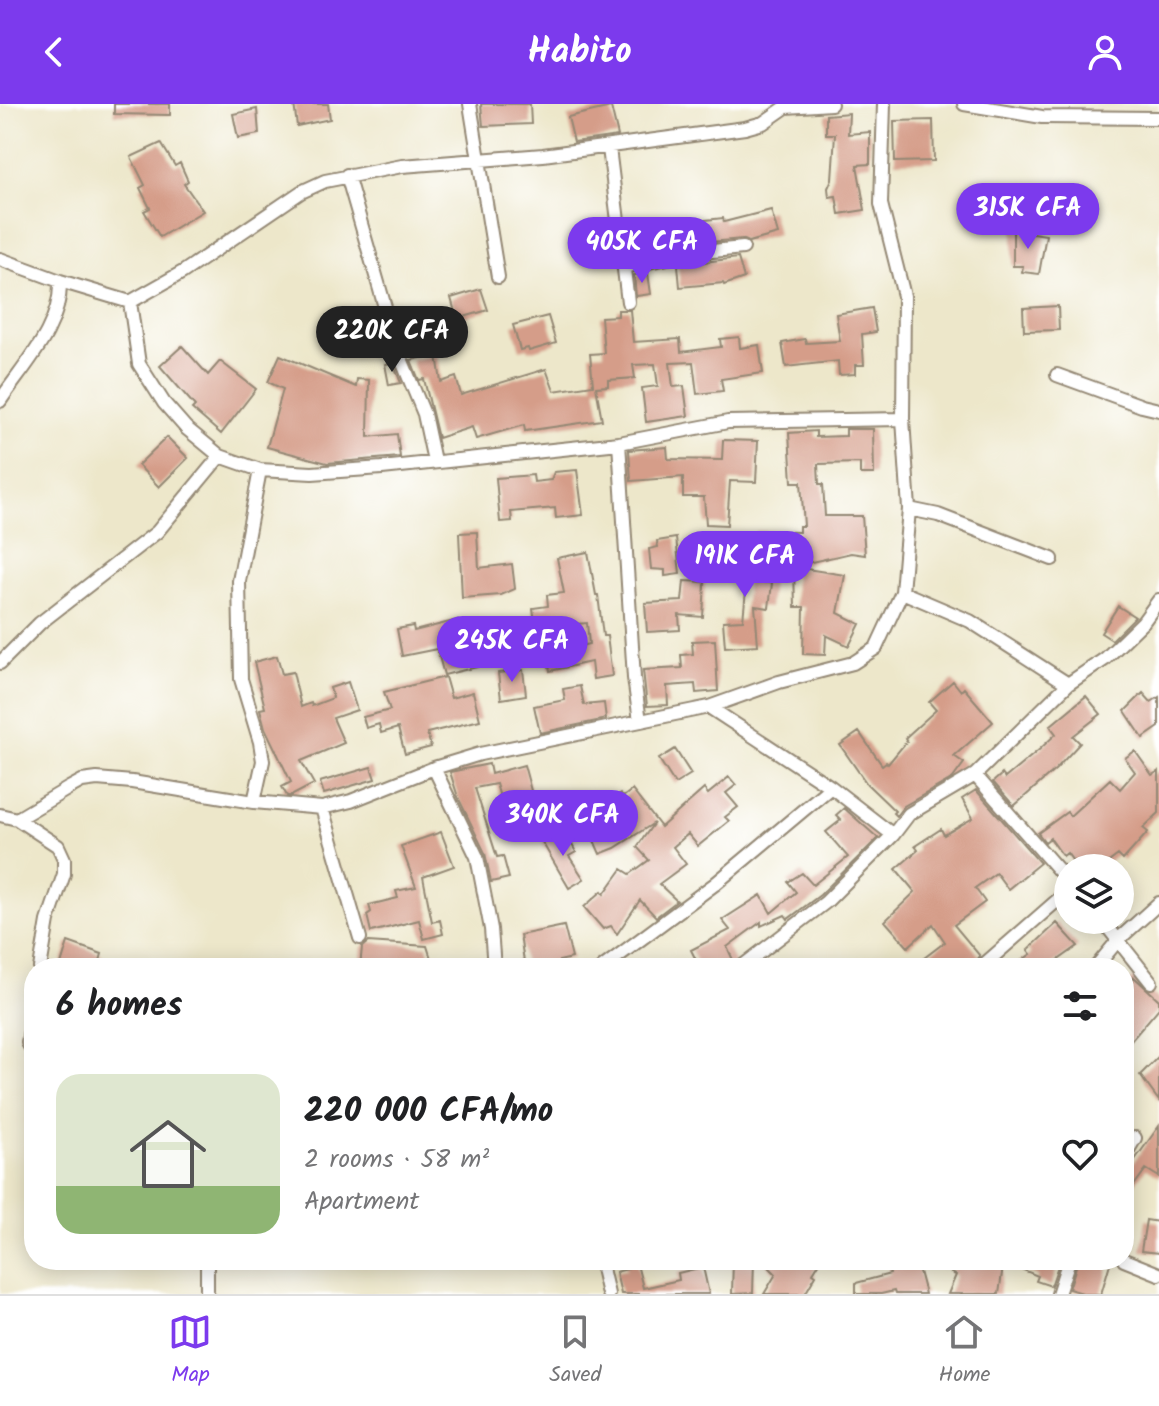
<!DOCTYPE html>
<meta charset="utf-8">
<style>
body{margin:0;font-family:Kalam,sans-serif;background:#f6f6f6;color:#202124;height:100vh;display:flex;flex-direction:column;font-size:30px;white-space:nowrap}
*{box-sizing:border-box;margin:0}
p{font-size:26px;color:#757577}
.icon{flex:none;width:44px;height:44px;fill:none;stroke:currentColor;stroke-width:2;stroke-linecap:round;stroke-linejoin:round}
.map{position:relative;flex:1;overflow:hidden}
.details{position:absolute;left:24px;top:854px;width:1110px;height:312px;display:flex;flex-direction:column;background:#fff;border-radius:32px;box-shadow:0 4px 20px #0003}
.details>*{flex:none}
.buttons{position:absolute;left:1054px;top:750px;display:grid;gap:16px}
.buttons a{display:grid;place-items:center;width:80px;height:80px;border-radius:50%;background:#fff;box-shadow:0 4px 20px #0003;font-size:40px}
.price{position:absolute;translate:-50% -68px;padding:0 18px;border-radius:28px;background:#7c3aed;color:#fff;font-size:26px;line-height:52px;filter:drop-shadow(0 2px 4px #0008)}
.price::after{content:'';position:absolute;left:50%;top:48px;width:24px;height:18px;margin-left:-12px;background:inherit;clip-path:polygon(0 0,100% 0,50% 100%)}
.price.on{background:#222;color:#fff}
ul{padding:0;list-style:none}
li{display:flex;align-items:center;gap:24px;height:200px;padding:0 32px}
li+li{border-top:2px solid #e0e0e0}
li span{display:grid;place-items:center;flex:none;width:224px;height:160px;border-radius:24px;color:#555}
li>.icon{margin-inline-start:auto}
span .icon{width:96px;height:96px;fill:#fffc;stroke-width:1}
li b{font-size:34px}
h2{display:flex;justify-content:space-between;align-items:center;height:96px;padding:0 32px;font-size:34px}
header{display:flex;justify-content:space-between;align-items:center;height:104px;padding:0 32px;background:#7c3aed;color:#fff;font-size:36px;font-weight:700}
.dock{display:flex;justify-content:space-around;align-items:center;height:112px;border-top:2px solid #e0e0e0;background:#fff;font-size:22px;color:#757577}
.dock a{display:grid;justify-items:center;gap:4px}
.dock .on{color:#7c3aed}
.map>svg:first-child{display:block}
.building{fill:#d59d89;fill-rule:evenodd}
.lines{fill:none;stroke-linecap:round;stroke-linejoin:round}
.minor-casing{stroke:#948874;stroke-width:16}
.minor{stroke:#fff;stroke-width:12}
</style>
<header><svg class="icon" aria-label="back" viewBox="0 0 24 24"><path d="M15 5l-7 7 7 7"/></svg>Habito<svg class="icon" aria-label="person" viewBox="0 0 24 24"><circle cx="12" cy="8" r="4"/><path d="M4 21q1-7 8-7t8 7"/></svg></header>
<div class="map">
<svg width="1159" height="1190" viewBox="0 0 1159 1190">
<rect width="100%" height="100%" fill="#fff"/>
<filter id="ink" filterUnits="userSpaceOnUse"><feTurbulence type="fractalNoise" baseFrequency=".0125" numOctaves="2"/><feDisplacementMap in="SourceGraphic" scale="16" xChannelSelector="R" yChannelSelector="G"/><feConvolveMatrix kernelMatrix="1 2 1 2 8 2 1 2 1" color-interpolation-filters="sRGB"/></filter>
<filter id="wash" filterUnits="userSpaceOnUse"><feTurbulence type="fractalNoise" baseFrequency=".006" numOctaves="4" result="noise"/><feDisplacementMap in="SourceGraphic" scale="32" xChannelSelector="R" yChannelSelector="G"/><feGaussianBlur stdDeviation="1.8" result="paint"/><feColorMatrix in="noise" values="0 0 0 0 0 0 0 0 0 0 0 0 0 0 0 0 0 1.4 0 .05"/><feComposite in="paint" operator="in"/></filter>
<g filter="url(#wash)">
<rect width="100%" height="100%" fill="#ede7ca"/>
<g id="blocks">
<path class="building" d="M114,0H170V11L114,10Z
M294,0H328L330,15L297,22Z
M481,0H530L531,20L483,22Z
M611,3L618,32L574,38L568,13Z
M257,5L259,30L238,34L233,10Z
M849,9L848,30L870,28V60L857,61L865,106L839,110L836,92L829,93L828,84L832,75L835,30H826V11Z
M933,16L934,57L895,58L894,17Z
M161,39L175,62L180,59L188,77L184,80L203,107L160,133L144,107L150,104L140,84L145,81L131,53Z
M771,106L778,130L749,138L742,135L700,139L697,117L723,114L724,118Z
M1013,126L1046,131L1039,170L1022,168L1023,162H1013Z
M738,154L744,174L724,181L723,179L680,183L678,161Z
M648,169L651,190L636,192L634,171Z
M481,185L488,206L457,215L451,194Z
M1058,202L1059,226L1024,227L1023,204Z
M872,204L876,228L862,230L864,261H855V270L839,271L838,257L786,263L782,239L805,235L806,239L840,237L836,210Z
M618,206H630L633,238L680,235L681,248L721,243L720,235L739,233L740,244L759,241L763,269L721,275L723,287L697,290L693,258L670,259L673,283L684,282L688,312L646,318L642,284L658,282L655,260L633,261L635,274L608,276V282L596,283L602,316L525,327L524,321L476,335L472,323L438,334L424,275L419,276L411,256L437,251L441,278L456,273L461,291L546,265L554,287L593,281L590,250L604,249L601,213L618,212Z
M548,212L556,239L529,247L528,244L520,246L513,221Z
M454,216L457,233L437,237L433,219Z
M182,242L208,271L220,257L256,285L221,330L192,305L195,302L160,262Z
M280,251L356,283L357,275L369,276L368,333L397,330L400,353L327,359L267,343L283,285L268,278Z
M393,259L401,279L389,281L385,260Z
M846,325H873L874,370H860V359L818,360L819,380H823L825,412H862L865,451L851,449L794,462V450L755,449V427L799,428V422H804L801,378H792L789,329L816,327V333L846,332Z
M167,333L188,354L159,383L138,361Z
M723,336L758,337L756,378L730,377L727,421L706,420L704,393H683V373L631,377L629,346L667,343L668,355L722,356Z
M577,366L583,411L556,414L555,404L511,408L512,417L500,418L496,374L533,371L534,378L551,376L554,368Z
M477,428L479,464L512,460L515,485L501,491L462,494L459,429Z
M676,434L680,470L665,472V466L651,465L649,445L658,443L657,437Z
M750,445L753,477L772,479L769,504L755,502L758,541L725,543L723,517L743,516L747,476L726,478L722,447Z
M588,448L596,491H598L603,532H607L612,572L593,575L591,558L550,567L545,538L538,539L533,504L548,502L547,491L564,489L557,454ZM587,519L589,540L567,545L565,521Z
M794,463L845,471L838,509L860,520L849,542L826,531L825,551L803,550L804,503H795Z
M684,477L705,478L703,513L679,511L680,526L647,528L645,499L682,497Z
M1118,502L1135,513L1112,536L1101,529Z
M458,516L463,533L469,531L477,563L444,571L437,545L402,552L397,525L413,522L414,527Z
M715,536L718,587L696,589L695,580L667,582L668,601L647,602L643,566L682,564L681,551L693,550L692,537Z
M277,552L282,570L293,568L301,603L311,599L312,602L333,594L330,584L348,578L357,606L333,614L344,639L301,657L314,680L291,692H287L282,683L291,678L265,624L260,605L265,604L254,558Z
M523,566L526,591L501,595L498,569Z
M445,573L451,594L473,588L480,616L427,629L431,643L405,650L398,624L381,629L379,620L366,624L363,613L390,606L384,588Z
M953,577L961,587L964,584L993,618L954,652L964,659L953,674L904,702L896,712L893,709L895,707L867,680L840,641L859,628L882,661L886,658L888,660L907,637L905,634L936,606L929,598Z
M580,582L584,601L604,599L606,615L540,629L534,602L565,596L563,585Z
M1143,589L1151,598L1159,593V623L1143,634L1125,607Z
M1086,592L1101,610L1073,632L1080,639L1056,665L1014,702L993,678L1002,670L1005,674L1040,645L1056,630L1050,622Z
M675,645L691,670L675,680L659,655Z
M1135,647L1152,671L1159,667V709L1143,724L1148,728L1123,756L1118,751L1101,764H1078L1067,749L1063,752L1050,734L1045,738L1038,729L1067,708L1070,712L1110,675L1120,685L1135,668L1125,654Z
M489,660L491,670L524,661L533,694L503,703L496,680L475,684L497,753L503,752L509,774L491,778L485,749L458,693L450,668Z
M371,663L375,675L324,690L320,678Z
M729,673L736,681L726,689L738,703L725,713L729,717L698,742L688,730L673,743L686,760L659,780L677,797L656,813L640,796L617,830L611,822L603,825L584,803L602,787L604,790L622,765L630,770L649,756L637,743L654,719L615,744L600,750L589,725L599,721L595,714L609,705L606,701L620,690L623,693L632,686L661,723L704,685L708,690Z
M976,686L1040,759L1008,785L996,769L975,784L985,798L954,821L980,852L971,864H911L945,838L933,820L908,843L885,817L915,788L896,765L918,746L915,742L941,725L944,731L973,714L962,695Z
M844,704L878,734L820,791L788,815L785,811L761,822V818L727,843L734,858L731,864H700L691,846L730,826L722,816L761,791L771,809L796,788L788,778L802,769L813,781L848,753L826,728L841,716L836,711Z
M564,726L576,748L569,752L584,775L569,784L542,738Z
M441,728L454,762L423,773L432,818L440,816L443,830L424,835L419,816L371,828L367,811L371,808L369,801L398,794L396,787L416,783L401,742Z
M1057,819L1078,842L1047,864H1011L1031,850L1028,846Z
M564,822L572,854L559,857L560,864H525L520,831Z
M68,838L102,850L98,864H60Z
M368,838L427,842L434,864H360L362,843Z
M1134,873L1159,896V904L1124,945V884Z
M1159,952V997L1140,971Z
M1159,1022V1073L1146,1065L1132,1084L1124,1078V1071Z
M1146,1116L1159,1118V1149L1141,1147Z
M622,1156H636L643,1184L679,1176L678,1169L703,1163L709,1190H621L616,1168L627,1165Z
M733,1156H754L753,1189L732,1190Z
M762,1156H821L813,1169L816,1171L805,1190H764L776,1170Z
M886,1156H916L925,1190H895L894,1187L881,1190H856V1179L890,1170Z
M956,1156L1003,1162L999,1190H948L956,1171L951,1169Z
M999,1156H1060L1051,1182L1036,1177L1038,1172Z
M1078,1156H1111L1101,1190H1086L1069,1185Z"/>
</g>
</g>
<g filter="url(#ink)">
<use href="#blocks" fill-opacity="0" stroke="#948874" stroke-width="2"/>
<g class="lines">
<g class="minor-casing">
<path id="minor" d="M470,0L498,173
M964,0L1042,13L1159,14
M609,44L628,198
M347,71L397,245L424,310L434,357
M0,155L60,177L130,198L183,168L301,88L325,77L402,62L543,51L745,24L763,19L786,3L831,0
M625,163L692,149L743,144
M130,198L139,260L164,299L186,324L220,352L260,366L312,369L382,364L619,339L728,318L903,315
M1057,271L1142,302L1159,306
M0,297C24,261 62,223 60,177
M619,339L634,574L640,617
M909,405L938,411L1052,455
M902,488L970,517L1068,580
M0,559L40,519L157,428L220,352
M709,603L831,683L893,731L909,710L975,671L1068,580L1105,555L1143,518L1159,496
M434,664L477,753L491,825L494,864
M975,671L1068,777
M254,698L263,657L260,638L241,575L239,477L260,366
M322,704L360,834
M0,711L17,715L69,684L82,677L97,675L132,678L254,698L322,704L351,697L434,664L480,650L709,603L779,578L853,559L876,544L902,488L909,405L903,315L904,192L881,100L884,0
M17,715L58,742L64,755V770L48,817L40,864
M1102,816L1151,878
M602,864L715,780L831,683
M740,864L826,798L893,731
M980,864L1068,787
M1095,864L1119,835L1159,799
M34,901L28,939L34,949
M1124,1053L1135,1034
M600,1156L608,1190
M1124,1156L1159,1170
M207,1190V1156
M1058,1190L1069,1156"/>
</g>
<use href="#minor" class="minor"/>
</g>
</g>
</svg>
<div class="buttons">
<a><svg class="icon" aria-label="layers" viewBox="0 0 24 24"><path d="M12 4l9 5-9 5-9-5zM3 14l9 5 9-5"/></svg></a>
</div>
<b class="price" style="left:1028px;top:147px">315K CFA</b>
<b class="price" style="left:642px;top:181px">405K CFA</b>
<b class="price on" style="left:392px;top:270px">220K CFA</b>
<b class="price" style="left:745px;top:495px">191K CFA</b>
<b class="price" style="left:512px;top:580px">245K CFA</b>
<b class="price" style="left:563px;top:754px">340K CFA</b>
<section class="details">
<h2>6 homes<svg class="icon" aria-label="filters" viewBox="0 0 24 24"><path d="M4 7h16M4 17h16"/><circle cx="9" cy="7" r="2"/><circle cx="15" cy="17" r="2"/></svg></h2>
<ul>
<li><span style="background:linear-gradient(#dfe7d0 70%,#8fb573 0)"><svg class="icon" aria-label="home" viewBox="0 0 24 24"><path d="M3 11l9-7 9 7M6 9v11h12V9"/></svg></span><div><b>220 000 CFA/mo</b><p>2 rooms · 58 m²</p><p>Apartment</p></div><svg class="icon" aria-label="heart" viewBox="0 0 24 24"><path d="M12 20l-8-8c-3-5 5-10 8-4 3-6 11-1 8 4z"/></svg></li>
</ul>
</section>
</div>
<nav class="dock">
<a class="on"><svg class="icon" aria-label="map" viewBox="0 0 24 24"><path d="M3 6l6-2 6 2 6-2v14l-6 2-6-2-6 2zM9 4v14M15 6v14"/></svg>Map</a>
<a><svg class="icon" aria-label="saved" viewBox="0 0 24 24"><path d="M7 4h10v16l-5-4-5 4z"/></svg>Saved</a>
<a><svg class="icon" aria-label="home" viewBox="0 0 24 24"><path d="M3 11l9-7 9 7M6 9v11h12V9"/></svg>Home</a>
</nav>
